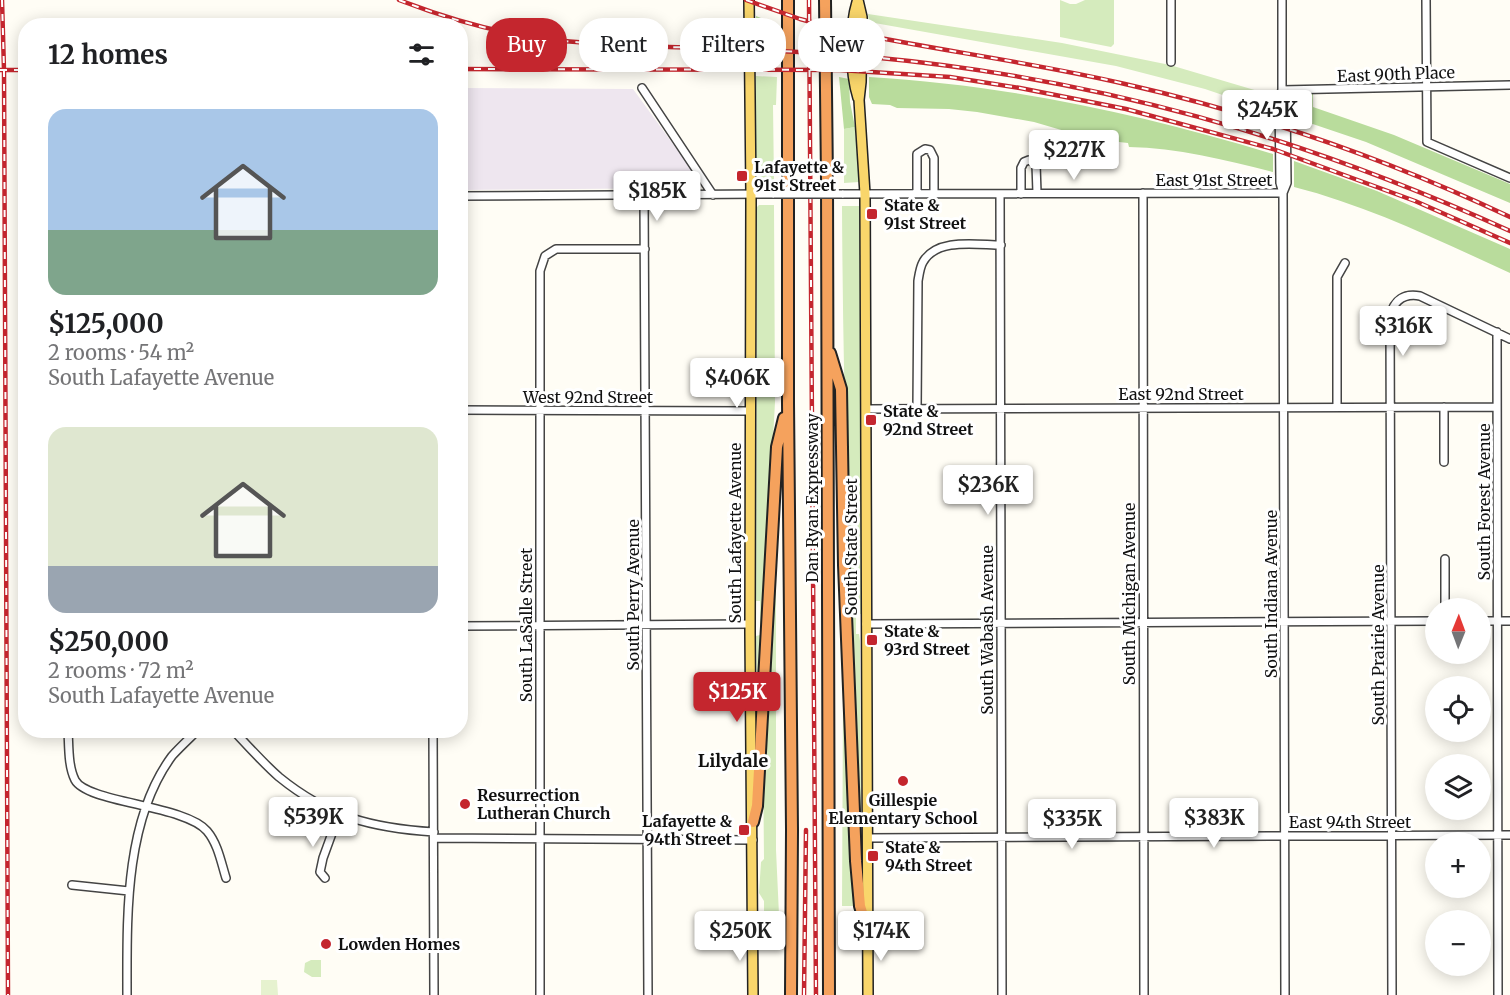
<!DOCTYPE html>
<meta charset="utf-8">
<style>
body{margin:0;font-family:Merriweather,serif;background:#f2f2f2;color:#202124;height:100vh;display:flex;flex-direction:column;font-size:22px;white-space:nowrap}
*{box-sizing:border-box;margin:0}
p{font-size:20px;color:#757577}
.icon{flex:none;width:33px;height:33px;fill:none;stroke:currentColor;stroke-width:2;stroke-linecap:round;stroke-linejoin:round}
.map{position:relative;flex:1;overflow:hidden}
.side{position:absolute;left:18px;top:18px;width:450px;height:720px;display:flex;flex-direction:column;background:#fff;border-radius:24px;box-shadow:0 3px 15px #0003}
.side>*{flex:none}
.guide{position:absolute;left:486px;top:18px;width:570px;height:54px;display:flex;gap:12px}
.needle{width:39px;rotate:1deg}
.buttons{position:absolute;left:1425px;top:598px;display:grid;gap:12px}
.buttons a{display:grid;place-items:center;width:66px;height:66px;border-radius:50%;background:#fff;box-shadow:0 3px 15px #0003;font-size:30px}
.price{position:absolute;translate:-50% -51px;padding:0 14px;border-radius:6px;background:#fff;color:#222;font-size:20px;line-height:39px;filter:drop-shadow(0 2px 3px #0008)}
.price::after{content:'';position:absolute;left:50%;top:36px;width:18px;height:14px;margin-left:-9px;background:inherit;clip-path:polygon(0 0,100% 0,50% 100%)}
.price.on{background:#c4262e;color:#fff}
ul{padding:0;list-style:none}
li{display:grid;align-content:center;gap:12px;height:318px;padding:0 30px}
li span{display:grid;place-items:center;height:186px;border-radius:18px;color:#555}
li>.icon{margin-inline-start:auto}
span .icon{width:108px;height:108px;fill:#fffc;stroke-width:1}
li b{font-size:26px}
h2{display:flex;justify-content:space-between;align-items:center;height:72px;padding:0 30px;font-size:26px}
.chip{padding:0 21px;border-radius:24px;background:#fff;box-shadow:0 3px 15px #0003;font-size:21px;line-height:54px}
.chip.on{background:#c4262e;color:#fff}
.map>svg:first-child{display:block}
.industrial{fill:#eee6ef}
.green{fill:#d5ebbd}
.forest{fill:#b9dc9c}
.pitch{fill:#e6f2cf}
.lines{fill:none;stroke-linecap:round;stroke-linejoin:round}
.minor-casing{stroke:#444;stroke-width:10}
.major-casing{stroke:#222;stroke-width:12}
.highway-casing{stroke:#222;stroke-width:14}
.minor{stroke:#fff;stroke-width:7}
.major{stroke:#f9d66b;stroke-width:9}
.highway{stroke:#f5a25d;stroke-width:10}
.rail-casing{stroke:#c4262e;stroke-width:4.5}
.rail{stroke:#fff;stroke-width:2;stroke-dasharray:7;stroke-linecap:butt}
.minor-bridge-casing{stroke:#444;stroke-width:10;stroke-linecap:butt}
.minor-bridge{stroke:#fff;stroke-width:7}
.poi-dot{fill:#c4262e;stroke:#fff;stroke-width:2}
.labels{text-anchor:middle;stroke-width:6;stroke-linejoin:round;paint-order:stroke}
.street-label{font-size:16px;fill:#111;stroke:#fff}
.poi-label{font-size:16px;font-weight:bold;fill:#111;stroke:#fff;text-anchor:start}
.neighbourhood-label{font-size:18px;font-weight:bold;fill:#111;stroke:#fff}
</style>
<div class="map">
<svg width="1510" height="995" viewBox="0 0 1510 995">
<rect width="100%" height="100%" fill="#fffdf5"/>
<path class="industrial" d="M461,88L633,89L700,181L698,188L461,190Z"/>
<path class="green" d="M1060,0L1070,4H1076L1085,0H1114V44L1111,47L1060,37Z
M868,14L1062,43L1170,65L1268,94L1273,102V112L1205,89L1116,66L869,22Z
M756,76L777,77L776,105H773L774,183L756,181Z
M855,127L859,182L844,183V129Z
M759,205H774L775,402L757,736H755V704L757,703L756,636L760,635V601H756L757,207Z
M842,206H860L861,614H860V601H856V634H859L860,641L861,812H858C850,610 843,408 842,206Z
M774,565H776V850L779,915L764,914V901L759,893L761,862L764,859L763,754Z
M843,701H846L856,906H842Z
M311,960H321V977H312L304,972L305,963Z"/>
<path class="forest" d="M756,16L775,24L777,48L757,47Z
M839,77L849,79L850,102L855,127L844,129Z
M869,77C1007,85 1141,114 1273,154V172C1226,160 1177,148 1129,147L1128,143L1092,139L1034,122L977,112L949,109L897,108L890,105L872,104L869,97Z
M1295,94H1313V107L1394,135L1510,184V203L1366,142L1295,118Z
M1294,161L1377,191L1510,249V273C1440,241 1369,206 1294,187Z"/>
<path class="pitch" d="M261,980H277L278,995H261Z"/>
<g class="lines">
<g class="minor-casing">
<path id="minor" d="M1282,0V90L1279,98L1280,183L1283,193
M1426,0L1427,142L1510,178
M1171,62V0
M642,88L713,195
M1282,90L1286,98L1287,183L1283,193L1285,995
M1282,90L1510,85
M1143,193L1144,995
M842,194L1283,193
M917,194V154L925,149L930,150L934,158V194
M1000,194L1002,995
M1021,194V168L1024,162L1029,160L1036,164L1037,193
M644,195L648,995
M460,196L774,194
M1497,332L1498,995
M1337,407V277L1345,263
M866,409L1497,407
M917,409L918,281C919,275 920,267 923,262C937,237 978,245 1001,245
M460,410L751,411
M1444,462V407
M1445,559V609
M1480,621H1510
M866,624L1436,621
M460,626L750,624
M68,730C69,747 68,766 75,780C87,803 185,805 207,831C218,844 221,862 226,878
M233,730C248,746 263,763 279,777C328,817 372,828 434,832
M433,730L434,995
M434,838L753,840
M867,838L1510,835
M325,878L320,872L323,858L339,814
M72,885L129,891
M127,995C127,918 124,821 172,756C180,747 190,738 198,730
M540,995V271L545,256L556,249H645
M1392,995L1390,316C1394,300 1404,293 1420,296L1510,339"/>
</g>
<g class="major-casing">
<path id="major" d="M749,0L751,195L750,633L753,995
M858,0L862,17L861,82L859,100L865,194L868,995
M857,2C849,28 850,72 858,98"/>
</g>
<g class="highway-casing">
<path id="highway" d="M788,0V403L792,830L791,995
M825,0L827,181L829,995
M830,353L841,389L844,565L856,861L860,906L867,929
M753,822L757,806L777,447L784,418"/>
</g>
<use href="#minor" class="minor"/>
<use href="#major" class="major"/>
<use href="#highway" class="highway"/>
<g class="rail-casing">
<path id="rail" d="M2,0L4,70L8,995
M399,0C443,17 490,31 537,38C581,44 625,45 669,47C736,49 803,51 870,57C1098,78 1302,137 1510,231
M746,0L800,19L840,30C934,50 1031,62 1125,84C1257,114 1387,159 1510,217
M809,0L816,995
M460,69L840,70L950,77L1020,88L1126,109L1273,149L1415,201L1510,243
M0,70H26
M804,995L806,830"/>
</g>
<use href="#rail" class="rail"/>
<g class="minor-bridge-casing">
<path id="minor-bridge" d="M774,194H842"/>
</g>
<use href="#minor-bridge" class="minor-bridge"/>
</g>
<g class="poi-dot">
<rect x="736" y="170" width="12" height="12" rx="3"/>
<rect x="866" y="208" width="12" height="12" rx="3"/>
<rect x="865" y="414" width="12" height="12" rx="3"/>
<rect x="866" y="634" width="12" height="12" rx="3"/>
<circle cx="903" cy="781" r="6"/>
<circle cx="465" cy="804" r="6"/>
<rect x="738" y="824" width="12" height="12" rx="3"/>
<rect x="867" y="850" width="12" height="12" rx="3"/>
<circle cx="326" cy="944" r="6"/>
</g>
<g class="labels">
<g class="street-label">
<text transform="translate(1396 74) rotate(-2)" y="6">East 90th Place</text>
<text x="1214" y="186">East 91st Street</text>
<text x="1181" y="400">East 92nd Street</text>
<text x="588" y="403">West 92nd Street</text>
<text transform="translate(812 498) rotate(-90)" y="6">Dan Ryan Expressway</text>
<text transform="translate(1484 502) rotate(-90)" y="6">South Forest Avenue</text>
<text transform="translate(735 533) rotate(-90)" y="6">South Lafayette Avenue</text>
<text transform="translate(851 547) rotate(-90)" y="6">South State Street</text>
<text transform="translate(1129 594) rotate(-90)" y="6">South Michigan Avenue</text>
<text transform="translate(1271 594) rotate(-90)" y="6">South Indiana Avenue</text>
<text transform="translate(633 595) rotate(-90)" y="6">South Perry Avenue</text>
<text transform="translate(526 625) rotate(-90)" y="6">South LaSalle Street</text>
<text transform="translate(987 630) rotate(-90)" y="6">South Wabash Avenue</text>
<text transform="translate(1378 645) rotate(-90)" y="6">South Prairie Avenue</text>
<text x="1350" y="828">East 94th Street</text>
</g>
<g class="poi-label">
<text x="754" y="173">Lafayette &amp;<tspan x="754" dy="18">91st Street</tspan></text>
<text x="884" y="211">State &amp;<tspan x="884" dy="18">91st Street</tspan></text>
<text x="883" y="417">State &amp;<tspan x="883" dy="18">92nd Street</tspan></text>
<text x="884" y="637">State &amp;<tspan x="884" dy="18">93rd Street</tspan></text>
<text x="477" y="801">Resurrection<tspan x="477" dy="18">Lutheran Church</tspan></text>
<text x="903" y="806" text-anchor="middle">Gillespie<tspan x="903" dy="18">Elementary School</tspan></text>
<text x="732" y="827" text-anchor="end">Lafayette &amp;<tspan x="732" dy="18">94th Street</tspan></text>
<text x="885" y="853">State &amp;<tspan x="885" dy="18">94th Street</tspan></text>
<text x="338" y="950">Lowden Homes</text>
</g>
<g class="neighbourhood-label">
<text x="733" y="767">Lilydale</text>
</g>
</g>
</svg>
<div class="buttons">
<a><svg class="needle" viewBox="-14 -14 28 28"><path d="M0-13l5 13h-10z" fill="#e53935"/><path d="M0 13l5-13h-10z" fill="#757577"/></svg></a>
<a><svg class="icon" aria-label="locate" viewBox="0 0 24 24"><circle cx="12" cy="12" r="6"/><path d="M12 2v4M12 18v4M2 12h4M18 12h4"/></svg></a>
<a><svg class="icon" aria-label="layers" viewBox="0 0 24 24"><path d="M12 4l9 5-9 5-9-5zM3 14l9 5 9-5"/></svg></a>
<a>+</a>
<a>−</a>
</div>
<b class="price" style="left:1267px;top:141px">$245K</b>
<b class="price" style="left:1074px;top:181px">$227K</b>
<b class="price" style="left:657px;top:222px">$185K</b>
<b class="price" style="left:1403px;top:357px">$316K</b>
<b class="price" style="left:737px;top:409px">$406K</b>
<b class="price" style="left:988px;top:516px">$236K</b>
<b class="price on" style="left:737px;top:723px">$125K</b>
<b class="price" style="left:313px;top:848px">$539K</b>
<b class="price" style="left:1214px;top:849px">$383K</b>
<b class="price" style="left:1072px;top:850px">$335K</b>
<b class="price" style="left:740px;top:962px">$250K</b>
<b class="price" style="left:881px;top:962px">$174K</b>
<div class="guide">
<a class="chip on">Buy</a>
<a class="chip">Rent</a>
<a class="chip">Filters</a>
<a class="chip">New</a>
</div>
<section class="side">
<h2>12 homes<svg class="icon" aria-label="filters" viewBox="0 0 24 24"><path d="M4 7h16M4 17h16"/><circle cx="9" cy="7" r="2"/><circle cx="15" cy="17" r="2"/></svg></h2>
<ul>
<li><span style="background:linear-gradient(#a9c7e8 65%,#7fa58c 0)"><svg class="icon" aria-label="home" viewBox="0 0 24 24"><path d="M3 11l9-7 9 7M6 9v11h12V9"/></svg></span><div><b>$125,000</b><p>2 rooms · 54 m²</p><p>South Lafayette Avenue</p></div></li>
<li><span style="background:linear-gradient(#dfe7d0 75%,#9aa5b1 0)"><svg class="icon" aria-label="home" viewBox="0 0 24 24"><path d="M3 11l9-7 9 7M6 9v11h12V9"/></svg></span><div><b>$250,000</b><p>2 rooms · 72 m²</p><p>South Lafayette Avenue</p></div></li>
</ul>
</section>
</div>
